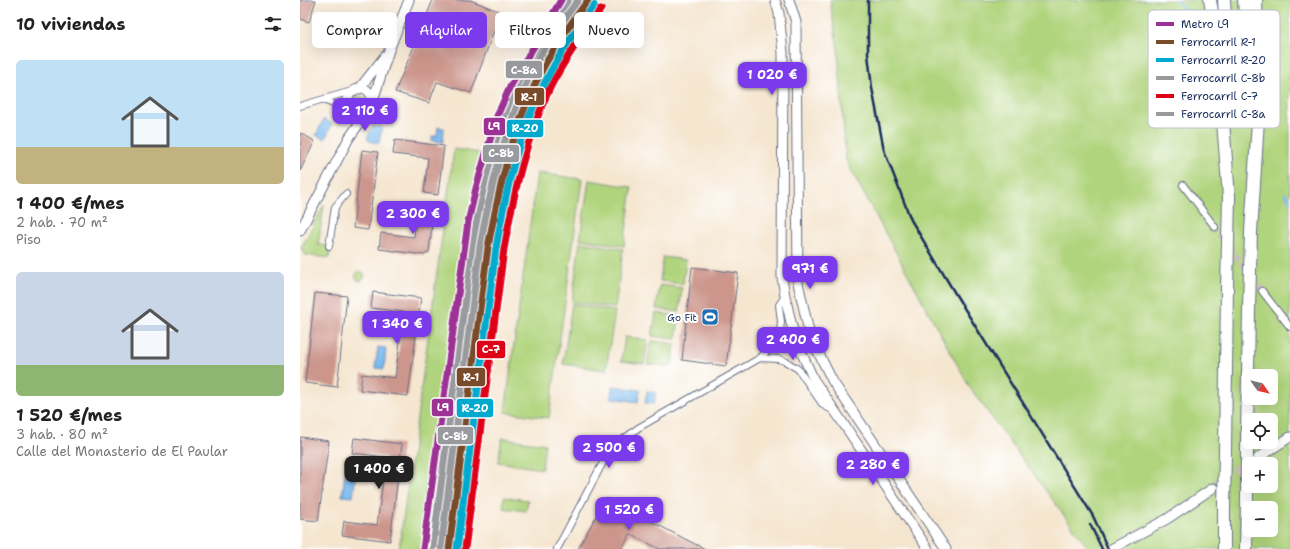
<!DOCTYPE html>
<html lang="es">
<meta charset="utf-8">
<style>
body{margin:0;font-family:"Shantell Sans",sans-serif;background:#f6f6f6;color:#222;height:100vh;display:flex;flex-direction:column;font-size:15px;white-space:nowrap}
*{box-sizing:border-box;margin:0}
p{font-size:13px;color:#767676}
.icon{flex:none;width:22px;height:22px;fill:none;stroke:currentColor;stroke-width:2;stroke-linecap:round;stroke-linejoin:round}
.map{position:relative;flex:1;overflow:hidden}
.details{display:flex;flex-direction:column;background:#fff;width:300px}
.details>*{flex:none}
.guide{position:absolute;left:12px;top:12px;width:380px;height:36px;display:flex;gap:8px}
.needle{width:26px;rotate:124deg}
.fabs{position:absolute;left:942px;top:369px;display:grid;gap:8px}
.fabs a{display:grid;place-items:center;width:36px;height:36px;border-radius:6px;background:#fff;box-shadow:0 4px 16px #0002;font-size:20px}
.price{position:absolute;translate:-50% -34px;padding:0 9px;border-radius:8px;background:#7c3aed;color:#fff;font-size:13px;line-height:26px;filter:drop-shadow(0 1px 2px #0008)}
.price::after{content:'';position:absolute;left:50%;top:24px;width:12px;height:9px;margin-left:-6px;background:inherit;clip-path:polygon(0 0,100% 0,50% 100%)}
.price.current{background:#222;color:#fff}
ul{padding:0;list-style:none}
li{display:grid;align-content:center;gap:8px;height:212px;padding:0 16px}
li span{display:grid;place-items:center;height:124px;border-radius:6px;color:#555}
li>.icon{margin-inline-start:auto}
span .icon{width:72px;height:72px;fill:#fffc;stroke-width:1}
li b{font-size:17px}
h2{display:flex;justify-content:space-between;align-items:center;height:48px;padding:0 16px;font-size:17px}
.chip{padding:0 14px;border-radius:6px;background:#fff;box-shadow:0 4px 16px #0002;font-size:14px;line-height:36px}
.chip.current{background:#7c3aed;color:#fff}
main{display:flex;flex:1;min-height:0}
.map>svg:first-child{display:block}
.green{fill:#b0d47d;stroke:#66826e;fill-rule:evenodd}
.water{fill:#7bb9ee;stroke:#4b74a6}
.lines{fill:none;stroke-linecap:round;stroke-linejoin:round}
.stream{stroke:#7bb9ee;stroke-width:2.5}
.building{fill:#cc968c}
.street-tunnel{stroke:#c9c1b9;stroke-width:6;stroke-dasharray:6 3;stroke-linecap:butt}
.secondary-tunnel{stroke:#c9c1b9;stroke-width:9;stroke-dasharray:9 4.5;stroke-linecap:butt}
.street-casing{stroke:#676f86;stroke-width:8}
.secondary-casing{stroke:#676f86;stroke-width:11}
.highway-casing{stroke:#676f86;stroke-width:14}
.street{stroke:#fff;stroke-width:6}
.secondary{stroke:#fff;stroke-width:9}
.highway{stroke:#fff;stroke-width:12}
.rail{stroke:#1b2f5e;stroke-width:2.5}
.highway-bridge-casing{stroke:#676f86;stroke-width:14;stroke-linecap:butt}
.highway-bridge{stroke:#fff;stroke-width:12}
.rail-1-casing{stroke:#fff;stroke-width:10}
.rail-2-casing{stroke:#fff;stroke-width:10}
.rail-3-casing{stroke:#fff;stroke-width:10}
.rail-4-casing{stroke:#fff;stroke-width:10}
.rail-5-casing{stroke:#fff;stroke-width:10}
.rail-1{stroke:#7a4b2a;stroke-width:7}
.rail-2{stroke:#00a9ce;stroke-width:7}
.rail-3{stroke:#999a9d;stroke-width:7}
.rail-4{stroke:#de0118;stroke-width:7}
.rail-5{stroke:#999a9d;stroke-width:7}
.metro-1-casing{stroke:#fff;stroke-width:10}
.metro-1{stroke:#9c3293;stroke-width:7}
.labels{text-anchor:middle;stroke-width:4;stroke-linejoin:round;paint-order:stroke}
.poi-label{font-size:10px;fill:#1b2f5e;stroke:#fff;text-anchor:end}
.key{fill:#fff;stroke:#bbc1cf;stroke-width:1}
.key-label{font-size:11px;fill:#1b2f5e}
.line-badge{stroke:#fff;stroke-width:1.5}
.badge-label{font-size:11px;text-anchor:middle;font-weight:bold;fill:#fff}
</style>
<main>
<section class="details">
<h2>10 viviendas<svg class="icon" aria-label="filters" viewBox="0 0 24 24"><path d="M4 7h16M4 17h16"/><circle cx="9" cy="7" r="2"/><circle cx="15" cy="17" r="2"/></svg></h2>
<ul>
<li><span style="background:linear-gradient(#bfe0f5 70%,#c2b280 0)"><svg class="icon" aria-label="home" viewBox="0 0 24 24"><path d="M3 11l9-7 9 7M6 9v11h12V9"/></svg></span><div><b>1 400 €/mes</b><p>2 hab. · 70 m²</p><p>Piso</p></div></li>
<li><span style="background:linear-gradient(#c9d6e8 75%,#8fb573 0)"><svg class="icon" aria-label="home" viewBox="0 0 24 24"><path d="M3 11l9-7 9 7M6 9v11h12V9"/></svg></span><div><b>1 520 €/mes</b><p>3 hab. · 80 m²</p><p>Calle del Monasterio de El Paular</p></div></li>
</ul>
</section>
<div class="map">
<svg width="990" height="549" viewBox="0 0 990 549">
<rect width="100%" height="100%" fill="#fff"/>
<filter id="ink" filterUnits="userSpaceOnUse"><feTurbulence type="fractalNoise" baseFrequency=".025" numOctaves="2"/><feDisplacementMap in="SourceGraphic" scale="8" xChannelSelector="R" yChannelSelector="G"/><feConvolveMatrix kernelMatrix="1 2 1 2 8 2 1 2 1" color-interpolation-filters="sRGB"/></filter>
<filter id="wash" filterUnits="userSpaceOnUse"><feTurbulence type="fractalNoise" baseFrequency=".012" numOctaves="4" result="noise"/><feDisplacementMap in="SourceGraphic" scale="16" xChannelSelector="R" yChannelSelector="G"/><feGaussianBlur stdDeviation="0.9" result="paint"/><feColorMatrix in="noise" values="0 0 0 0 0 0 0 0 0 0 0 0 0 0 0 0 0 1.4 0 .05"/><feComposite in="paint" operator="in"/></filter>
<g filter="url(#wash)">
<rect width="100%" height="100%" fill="#f5e6d0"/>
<path class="green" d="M530,0H990V549H789L670,388L546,161L538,51ZM949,376H971V398H949ZM949,420H971V442H949ZM949,464H971V486H949ZM949,508H971V530H949Z
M54 102a6 6 0 1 1 12 0a6 6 0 1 1-12 0Z
M154,149L193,155L174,230L171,282L159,373L153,397L148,438L151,443L137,549H99Z
M237,173L282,179L249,418L205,412Z
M289,180L332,187L324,246L280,239Z
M24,205L18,245L31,246L29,258L5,255L1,248Z
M280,242L323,249L315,308L272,302Z
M363,257L386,260L383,284L360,281Z
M55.5 276a4.5 4.5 0 1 1 9 0a4.5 4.5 0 1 1-9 0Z
M360,285L382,288L379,312L356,309Z
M272,304L315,311L306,370L263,364Z
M356,313L379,316L376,339L352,336Z
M325,337L348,340L344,364L321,361Z
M352,341L375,344L372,367L347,364Z
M202,438L245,444L242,469L198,462Z
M204,497L228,500L226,511L203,508Z"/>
<path class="water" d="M24,119L32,124L25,139L16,135Z
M73,126L82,127L79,143L69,141L67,138Z
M138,127L144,128L143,142L132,141V136H137Z
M92,207L101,208L99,224L90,223Z
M80,325L89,326L88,336L79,335Z
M78,347L86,348L84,369L75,368Z
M312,386L340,390L338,402L311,398Z
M347,391L356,393L354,404L345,403Z
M45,473L56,475L53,497L42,496Z"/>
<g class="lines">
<path class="stream" d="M876,0L885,11L896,52L897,92L916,115
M985,193L990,201"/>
</g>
<g id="blocks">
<path class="building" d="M0,0H16L9,22L0,19Z
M133,0H170L201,12L171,93L137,82L129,103L95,92Z
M0,133L13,140L14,143L0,171Z
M95,140L144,146L138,195L124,193L128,158L93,154Z
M62,150L78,152L68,230L53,228Z
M117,204L134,205L129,252L124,255L79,249L81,233L114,237Z
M392,267L438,273L426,366L382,360Z
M73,292L121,298L108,396L60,390L62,374L95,378L104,312L71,308Z
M15,293L47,296L37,387L5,383Z
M0,437L29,441L18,521L0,519Z
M54,438L102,444L90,541L42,535L44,521L77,525L86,457L52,453Z
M306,498L389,541L405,549H360L330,534L322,549H278Z"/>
</g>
</g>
<g filter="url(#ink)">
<use href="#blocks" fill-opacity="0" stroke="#676f86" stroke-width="1"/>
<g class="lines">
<path class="street-tunnel" d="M915,227L962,291"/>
<path class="secondary-tunnel" d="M913,488L949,464"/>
<g class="street-casing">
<path id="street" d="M23,100L49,110
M0,106L52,91
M883,185L915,227
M29,246L35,207L46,194
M962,291L990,327
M460,358L478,359L485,361L498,369L523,405L534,411
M257,549L300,468L307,456L315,446L338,428L460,358L473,345L480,331L481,322L479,305L485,296"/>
</g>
<g class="secondary-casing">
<path id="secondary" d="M475,0L479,13L483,53L482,277L485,296L493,331L498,345L514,380L628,549
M489,0L496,22L498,283L510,336L533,382L646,549
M59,89L85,56
M73,101C65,69 29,106 56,115C62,116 66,114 70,110L89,50L109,0
M0,231L49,138L66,114
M958,458L990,437
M811,549L867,519L913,488"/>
</g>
<g class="highway-casing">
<path id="highway" d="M910,0L916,35L929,197
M924,0L930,91V118
M944,0L950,91L951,120
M951,232L959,104L956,0
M947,434L949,309
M925,452L927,288
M924,549V509
M946,549L947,495"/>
</g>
<use href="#street" class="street"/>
<use href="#secondary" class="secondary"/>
<use href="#highway" class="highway"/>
<path class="rail" d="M568,0V54L572,88L584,150L611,220L656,295L793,516L808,549
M790,524L802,549"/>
<g class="highway-bridge-casing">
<path id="highway-bridge" d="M927,288L929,197
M949,309L951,232
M947,495V434
M924,509L925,452"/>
</g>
<use href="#highway-bridge" class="highway-bridge"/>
<g class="rail-1-casing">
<path id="rail-1" d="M149,549L188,247C199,189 211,133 237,80C251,51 269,26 288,0"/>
</g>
<g class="rail-2-casing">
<path id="rail-2" d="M157,549L196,248C206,191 218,133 245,82C259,54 276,30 294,5"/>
</g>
<g class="rail-3-casing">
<path id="rail-3" d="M141,548L180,246C191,187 204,131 229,77C242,49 260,25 278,0"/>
</g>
<g class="rail-4-casing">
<path id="rail-4" d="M165,549L204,249C214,193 226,137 251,86C265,59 283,34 301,9"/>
</g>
<g class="rail-5-casing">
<path id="rail-5" d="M133,547L172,245C183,185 196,126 223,72C235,47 252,23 268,0"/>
</g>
<use href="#rail-1" class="rail-1"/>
<use href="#rail-2" class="rail-2"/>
<use href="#rail-3" class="rail-3"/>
<use href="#rail-4" class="rail-4"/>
<use href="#rail-5" class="rail-5"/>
<g class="metro-1-casing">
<path id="metro-1" d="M123,549L168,222L176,188L197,116L210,87L261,0"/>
</g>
<use href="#metro-1" class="metro-1"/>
</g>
</g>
<defs>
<g id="stadium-square" transform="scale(0.9)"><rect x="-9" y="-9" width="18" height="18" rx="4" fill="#1f6fb2" stroke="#fff"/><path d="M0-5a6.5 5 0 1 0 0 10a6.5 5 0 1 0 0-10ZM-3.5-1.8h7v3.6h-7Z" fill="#fff"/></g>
</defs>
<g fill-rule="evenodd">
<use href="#stadium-square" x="410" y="317"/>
</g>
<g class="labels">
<g class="poi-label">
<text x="397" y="321">Go Fit</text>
</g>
</g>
<rect x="848" y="10" width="132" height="118" rx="6" class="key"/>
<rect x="856" y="22" width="18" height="4" fill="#9c3293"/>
<rect x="856" y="40" width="18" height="4" fill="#7a4b2a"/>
<rect x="856" y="58" width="18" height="4" fill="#00a9ce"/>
<rect x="856" y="76" width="18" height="4" fill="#999a9d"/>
<rect x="856" y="94" width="18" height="4" fill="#de0118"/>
<rect x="856" y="112" width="18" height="4" fill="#999a9d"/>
<g class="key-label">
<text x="881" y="28">Metro L9</text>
<text x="881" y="46">Ferrocarril R-1</text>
<text x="881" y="64">Ferrocarril R-20</text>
<text x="881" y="82">Ferrocarril C-8b</text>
<text x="881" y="100">Ferrocarril C-7</text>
<text x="881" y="118">Ferrocarril C-8a</text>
</g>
<g class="line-badge">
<rect x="205" y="60" width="38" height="19" rx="4" fill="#999a9d"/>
<rect x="214" y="87" width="31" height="19" rx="4" fill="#7a4b2a"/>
<rect x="183" y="117" width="23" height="19" rx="4" fill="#9c3293"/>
<rect x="206" y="119" width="38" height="19" rx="4" fill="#00a9ce"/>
<rect x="182" y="144" width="38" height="19" rx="4" fill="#999a9d"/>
<rect x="176" y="340" width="30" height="19" rx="4" fill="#de0118"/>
<rect x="156" y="367" width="30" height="20" rx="4" fill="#7a4b2a"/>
<rect x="131" y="398" width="23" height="19" rx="4" fill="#9c3293"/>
<rect x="156" y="398" width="38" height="20" rx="4" fill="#00a9ce"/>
<rect x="137" y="426" width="37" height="19" rx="4" fill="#999a9d"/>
</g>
<g class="badge-label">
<text x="224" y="74">C-8a</text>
<text x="229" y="101">R-1</text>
<text x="194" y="130">L9</text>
<text x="225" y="132">R-20</text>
<text x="201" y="157">C-8b</text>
<text x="191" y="353">C-7</text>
<text x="171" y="381">R-1</text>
<text x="143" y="411">L9</text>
<text x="175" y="412">R-20</text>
<text x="155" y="440">C-8b</text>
</g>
</svg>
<div class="fabs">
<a><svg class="needle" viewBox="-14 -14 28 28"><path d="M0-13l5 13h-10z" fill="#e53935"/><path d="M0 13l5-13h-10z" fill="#767676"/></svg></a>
<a><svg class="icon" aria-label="locate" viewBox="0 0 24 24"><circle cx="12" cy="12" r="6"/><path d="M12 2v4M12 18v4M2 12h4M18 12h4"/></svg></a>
<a>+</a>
<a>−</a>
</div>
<b class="price" style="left:472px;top:96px">1 020 €</b>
<b class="price" style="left:65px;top:132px">2 110 €</b>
<b class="price" style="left:113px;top:235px">2 300 €</b>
<b class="price" style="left:510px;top:290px">971 €</b>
<b class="price" style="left:97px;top:345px">1 340 €</b>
<b class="price" style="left:493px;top:361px">2 400 €</b>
<b class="price" style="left:309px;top:469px">2 500 €</b>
<b class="price" style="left:573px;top:486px">2 280 €</b>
<b class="price current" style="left:79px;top:490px">1 400 €</b>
<b class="price" style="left:329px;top:531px">1 520 €</b>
<div class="guide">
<a class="chip">Comprar</a>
<a class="chip current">Alquilar</a>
<a class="chip">Filtros</a>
<a class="chip">Nuevo</a>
</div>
</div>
</main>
